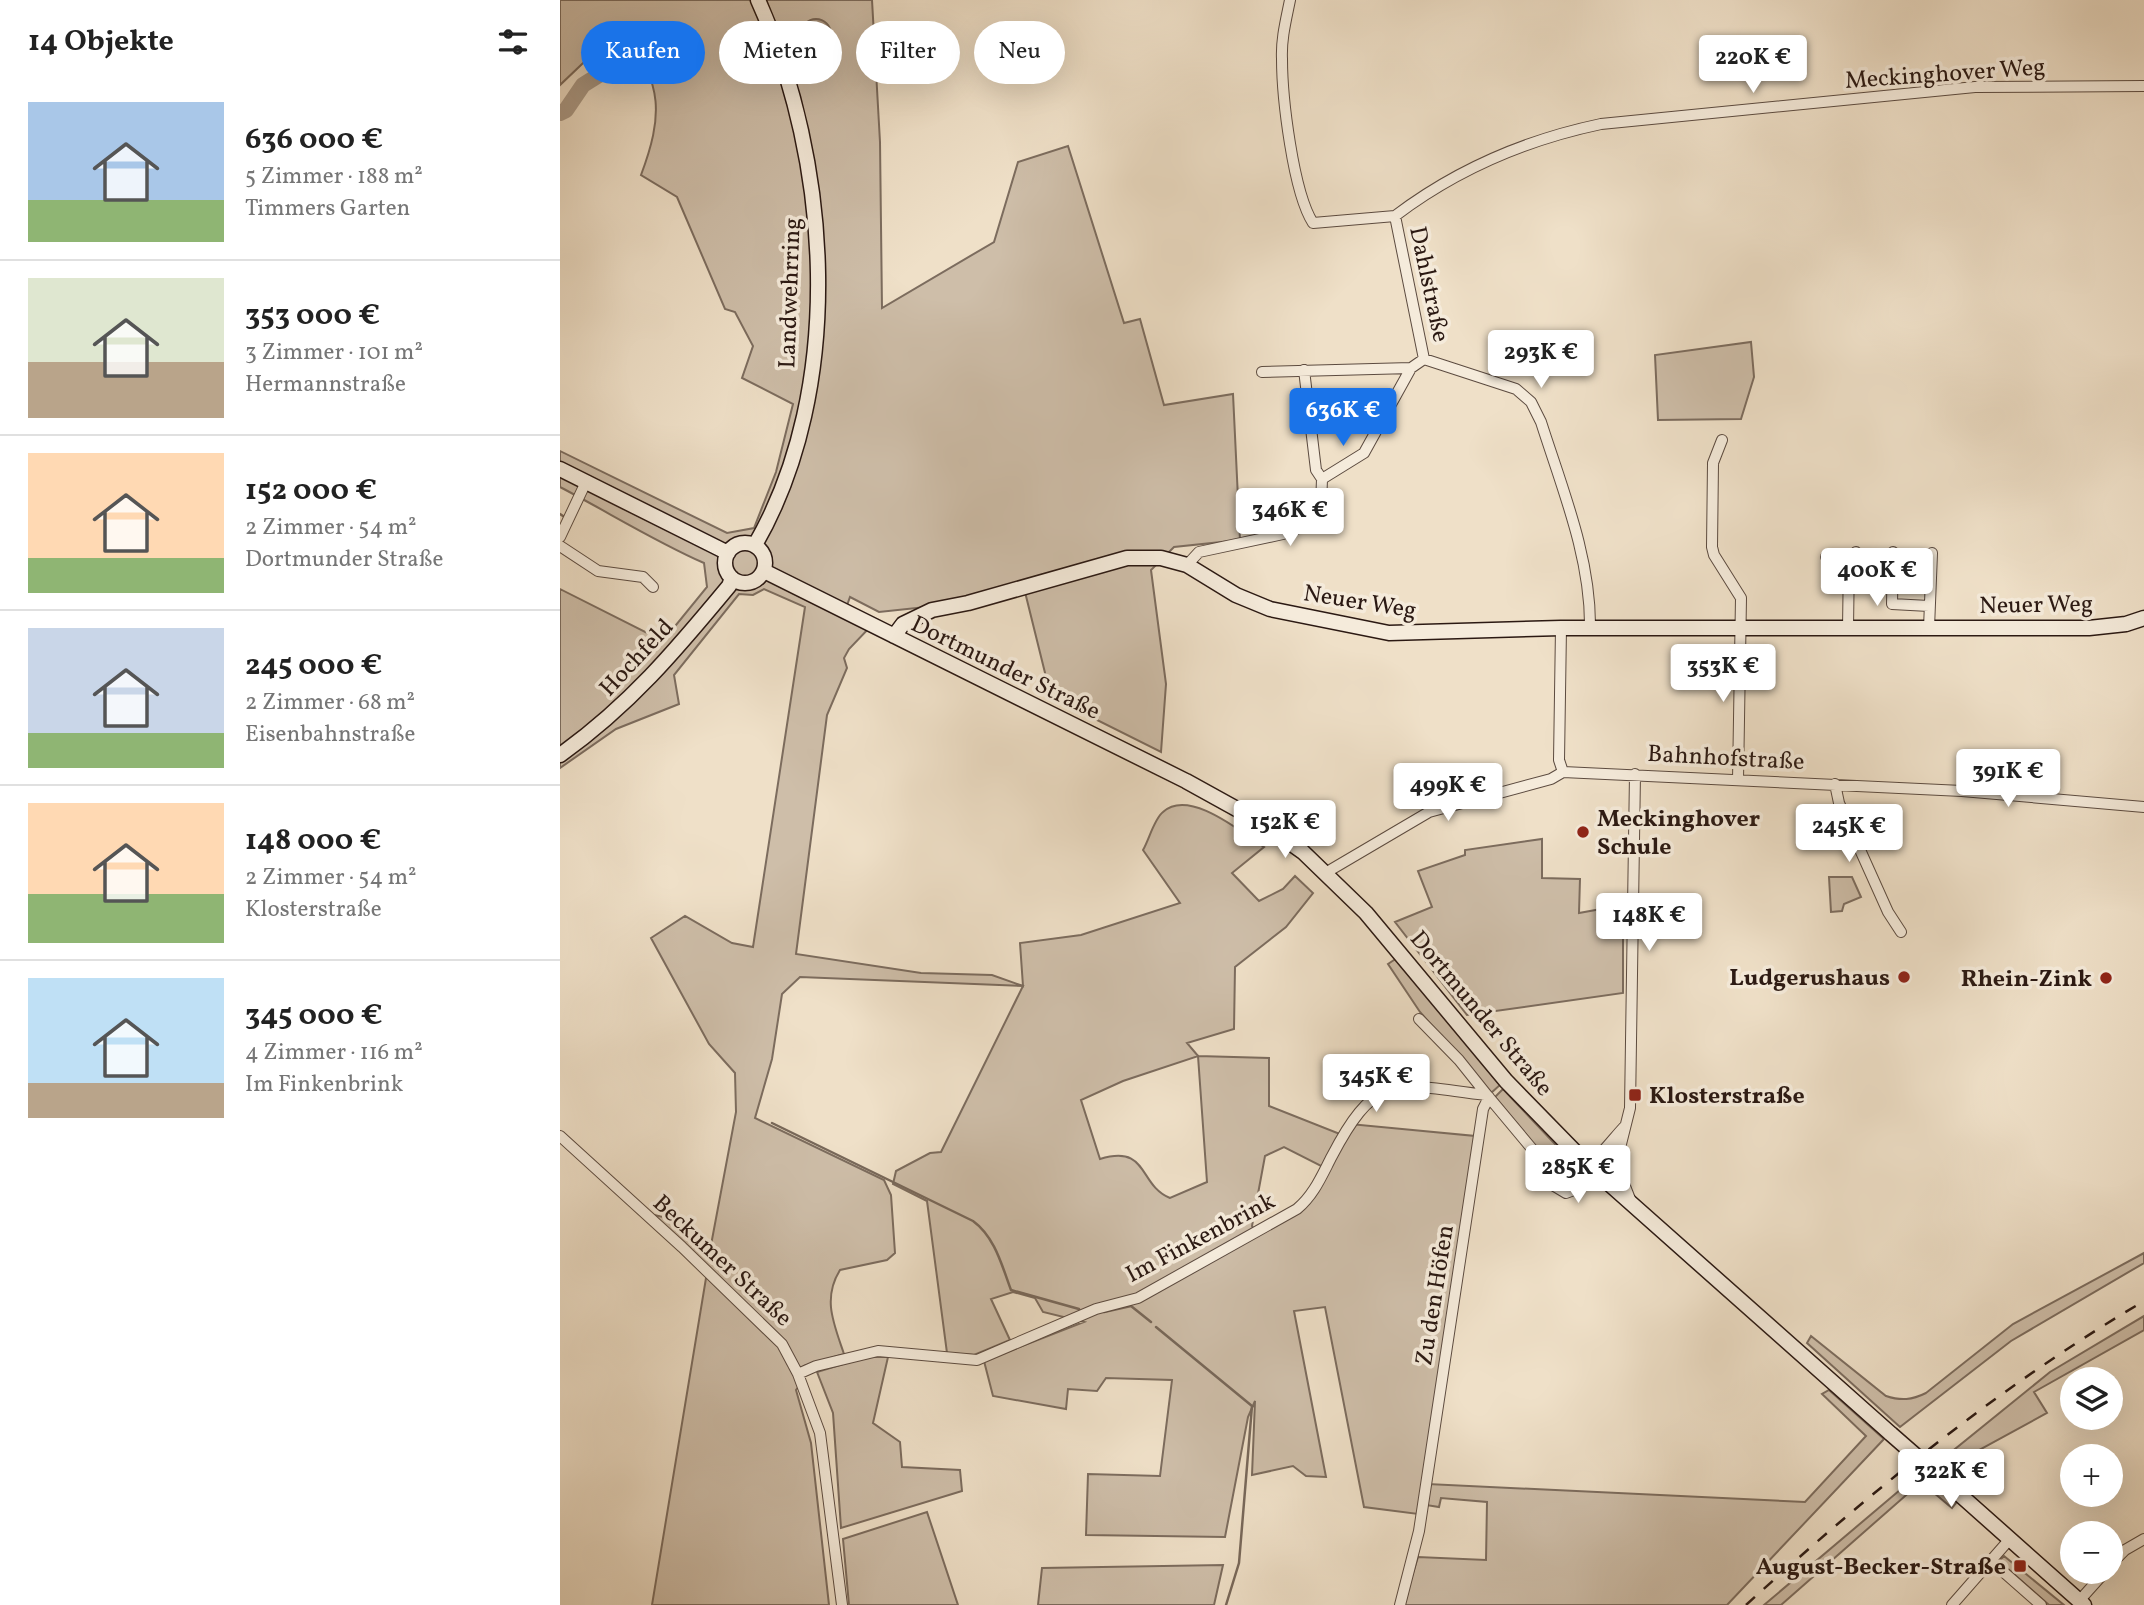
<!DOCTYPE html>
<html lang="de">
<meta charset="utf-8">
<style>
body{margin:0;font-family:Vollkorn,serif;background:#f6f6f6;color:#222;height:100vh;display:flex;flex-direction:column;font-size:26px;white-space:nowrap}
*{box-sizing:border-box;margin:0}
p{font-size:23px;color:#767676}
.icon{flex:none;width:38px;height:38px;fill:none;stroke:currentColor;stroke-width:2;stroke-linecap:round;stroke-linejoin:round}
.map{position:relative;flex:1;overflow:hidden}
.details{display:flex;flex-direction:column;background:#fff;width:560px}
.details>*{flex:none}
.hud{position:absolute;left:21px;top:21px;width:665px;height:63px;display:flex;gap:14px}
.tools{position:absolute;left:1500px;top:1367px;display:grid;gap:14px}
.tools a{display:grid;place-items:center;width:63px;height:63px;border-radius:50%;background:#fff;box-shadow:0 7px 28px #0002;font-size:35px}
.price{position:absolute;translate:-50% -60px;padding:0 16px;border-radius:7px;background:#fff;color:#222;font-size:23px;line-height:46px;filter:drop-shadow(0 2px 4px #0008)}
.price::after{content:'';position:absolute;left:50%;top:42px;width:21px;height:16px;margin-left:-10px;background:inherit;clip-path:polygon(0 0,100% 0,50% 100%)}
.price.selected{background:#1a73e8;color:#fff}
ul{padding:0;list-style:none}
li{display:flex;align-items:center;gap:21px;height:175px;padding:0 28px}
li+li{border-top:2px solid #e0e0e0}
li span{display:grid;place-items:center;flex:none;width:196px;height:140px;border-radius:0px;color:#555}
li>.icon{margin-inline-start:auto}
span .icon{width:84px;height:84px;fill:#fffc;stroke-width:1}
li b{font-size:30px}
h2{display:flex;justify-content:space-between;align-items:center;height:84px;padding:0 28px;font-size:30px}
.chip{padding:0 24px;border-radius:32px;background:#fff;box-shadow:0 7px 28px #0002;font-size:24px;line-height:63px}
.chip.selected{background:#1a73e8;color:#fff}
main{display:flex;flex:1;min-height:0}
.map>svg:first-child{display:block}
.green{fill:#cebea9;stroke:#7c6c5e;stroke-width:2;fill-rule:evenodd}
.water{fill:#ac9c8a;stroke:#78685a;stroke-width:2}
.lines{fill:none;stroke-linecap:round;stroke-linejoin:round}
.stream{stroke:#78685a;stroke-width:2.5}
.river{stroke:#ac9c8a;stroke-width:16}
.street-casing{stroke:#5c4b40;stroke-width:12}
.secondary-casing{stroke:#2b1913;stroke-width:17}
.street{stroke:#f5ebdb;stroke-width:10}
.secondary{stroke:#f5ebdb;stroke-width:14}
.rail{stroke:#2b1913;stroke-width:2.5;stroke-dasharray:12 12;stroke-linecap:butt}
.secondary-bridge-casing{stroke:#2b1913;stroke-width:17;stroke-linecap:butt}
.secondary-bridge{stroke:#f5ebdb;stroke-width:14}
.poi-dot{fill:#8f2418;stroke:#f5ebdb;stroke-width:2.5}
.labels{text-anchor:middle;stroke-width:7;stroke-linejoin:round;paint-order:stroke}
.street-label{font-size:24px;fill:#2b1913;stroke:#f5ebdb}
.poi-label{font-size:24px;font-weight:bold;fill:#2b1913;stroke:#f5ebdb;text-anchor:end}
</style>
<main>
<section class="details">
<h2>14 Objekte<svg class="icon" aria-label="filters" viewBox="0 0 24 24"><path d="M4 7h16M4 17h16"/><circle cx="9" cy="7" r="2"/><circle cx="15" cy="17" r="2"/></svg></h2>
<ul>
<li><span style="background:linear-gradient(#a9c7e8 70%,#8fb573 0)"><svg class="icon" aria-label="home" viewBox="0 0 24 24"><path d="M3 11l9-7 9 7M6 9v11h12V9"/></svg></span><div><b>636 000 €</b><p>5 Zimmer · 188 m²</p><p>Timmers Garten</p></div></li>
<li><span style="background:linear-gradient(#dfe7d0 60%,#b9a48a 0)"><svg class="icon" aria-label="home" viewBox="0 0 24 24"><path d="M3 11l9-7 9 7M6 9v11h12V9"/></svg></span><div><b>353 000 €</b><p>3 Zimmer · 101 m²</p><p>Hermannstraße</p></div></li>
<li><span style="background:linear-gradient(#ffd9b3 75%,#8fb573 0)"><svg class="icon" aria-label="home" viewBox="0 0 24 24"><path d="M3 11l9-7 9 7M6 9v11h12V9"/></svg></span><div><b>152 000 €</b><p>2 Zimmer · 54 m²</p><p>Dortmunder Straße</p></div></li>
<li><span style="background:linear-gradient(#c9d6e8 75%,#8fb573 0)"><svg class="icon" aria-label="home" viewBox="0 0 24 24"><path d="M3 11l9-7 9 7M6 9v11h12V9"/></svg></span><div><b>245 000 €</b><p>2 Zimmer · 68 m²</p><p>Eisenbahnstraße</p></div></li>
<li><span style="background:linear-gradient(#ffd9b3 65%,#8fb573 0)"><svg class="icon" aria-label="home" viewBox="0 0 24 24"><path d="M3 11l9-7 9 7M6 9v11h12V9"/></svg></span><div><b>148 000 €</b><p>2 Zimmer · 54 m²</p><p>Klosterstraße</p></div></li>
<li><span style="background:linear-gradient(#bfe0f5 75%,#b9a48a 0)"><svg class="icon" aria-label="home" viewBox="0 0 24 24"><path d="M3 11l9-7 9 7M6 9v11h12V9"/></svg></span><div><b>345 000 €</b><p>4 Zimmer · 116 m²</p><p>Im Finkenbrink</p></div></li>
</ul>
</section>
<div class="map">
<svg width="1584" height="1605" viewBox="0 0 1584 1605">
<rect width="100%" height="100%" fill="#efe0c8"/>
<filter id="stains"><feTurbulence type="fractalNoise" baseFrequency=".00286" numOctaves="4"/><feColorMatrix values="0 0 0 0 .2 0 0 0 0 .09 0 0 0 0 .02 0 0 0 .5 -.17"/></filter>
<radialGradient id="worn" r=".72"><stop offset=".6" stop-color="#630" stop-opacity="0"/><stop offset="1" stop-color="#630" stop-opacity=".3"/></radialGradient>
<path class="green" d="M0,0H312L320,142L322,308L434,242L458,162L508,146L564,323L580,319L604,405L673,394L680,540L614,547L591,570L606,684L601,752L491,697L464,588L366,607L319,612L290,597L285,611L312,625L289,649L284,658L287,668L267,715L236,954L361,973L432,975L463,986L460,943L521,935L620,903L583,850C589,840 594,819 603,812C629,788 681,832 704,847L672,873L699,901L723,889L735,876L753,893L726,927L675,967L674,1029L627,1043L638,1056L709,1058V1106L780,1134L763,1167L724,1147L705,1156L692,1226L695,1231L737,1211L790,1124L915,1136L858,1514L804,1507L765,1307L734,1311L766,1477L746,1476L733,1466L692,1475L695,1401L688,1417L665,1537L526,1535L528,1474L600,1476L612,1380L546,1378L537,1391L508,1389L506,1409L433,1396L424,1361L524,1322L483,1312L475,1298L453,1292L431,1299L450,1340L414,1355L387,1353L367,1201L333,1184L336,1171L370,1153L381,1152L463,986L240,977L222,994L212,1059L195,1118L324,1180L331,1195L335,1253L327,1260L280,1270C262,1299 274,1324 284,1354L244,1366L239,1371L224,1343L85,1213L117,1220L146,1245H151L176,1112L175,1073L149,1044L91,938L125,916L172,943L193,947L245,607L204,589L193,595L179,594L114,675L119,704L56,729L0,768V589L103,641L147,587L144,563C94,541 48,512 0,487V451L167,533L194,528L216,472L233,404L182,378L193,346L175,312L165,309L117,197L81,175C103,116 103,84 65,33L43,44L0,85ZM638,1056L647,1182L610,1198C578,1185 589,1144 540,1159L521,1100L563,1081Z
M1191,342L1194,377L1181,419L1098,420L1095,355Z
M982,839V878L1020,879L1019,913L1063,905V993L907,1015L835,922L872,907L858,871L905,855V850Z
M1269,877H1292L1301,897L1284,904L1282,911L1271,912Z
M837,958L940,1085L931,1093L860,1012L828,964Z
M943,1089L1012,1162L1013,1173L1009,1179L992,1178L970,1139L935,1097Z
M1584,1253V1263L1451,1341L1340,1427L1247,1343L1251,1336L1326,1396C1341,1401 1352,1400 1366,1393L1453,1324Z
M147,1272L221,1346L239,1386L236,1390L251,1443L269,1605H92Z
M1584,1316V1330L1474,1392L1487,1413L1390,1466L1379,1462L1490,1372Z
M306,1357H328L313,1423L340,1442L342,1467L400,1470L402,1491L281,1528L273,1413L257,1372Z
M1269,1390L1324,1439L1167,1605H843L858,1557L926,1560L927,1502L881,1498L879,1507L866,1505L868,1484L1245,1502L1306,1436L1262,1394Z
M1360,1473L1396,1503L1392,1508L1361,1482L1221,1605H1204Z
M367,1512L398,1605H289L283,1539Z
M1444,1556L1504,1605H1489L1439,1561Z
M663,1565L654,1605H478L482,1568Z"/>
<path class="water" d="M241 34a15 15 0 1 1 30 0a15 15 0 1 1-30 0Z
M58,48L68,54L72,70C63,78 49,77 38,75L40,60Z"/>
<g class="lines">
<path class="stream" d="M0,514L3,516
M212,1123L413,1221C435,1237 442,1266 451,1290L519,1309
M544,1312L571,1306L591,1322
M596,1327L692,1406L679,1563L666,1605"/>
<path class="river" d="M0,113L6,110L23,85L39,75"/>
<g class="street-casing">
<path id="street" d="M730,0C726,20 721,39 722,59C722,97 733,192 753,223L835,216
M835,216C897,169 965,140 1041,124L1415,87L1584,86
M835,216L864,359L956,389L971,402L981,422C1002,488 1031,558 1030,628
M744,370L756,470L762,479L804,453L851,368
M702,372L851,368L864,359
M1162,440L1153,463L1152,547L1154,555L1181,598L1178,780
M0,537L26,482
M0,546L38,571L83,577L93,587
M1296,552L1295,581L1332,582
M1333,552L1332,604L1369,606
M1266,557L1289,558L1288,628
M627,565L639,552L723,534L755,522L761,506L762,479
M1001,628L999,760L1003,772
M1369,628L1372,553
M1275,784L1279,803L1328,912L1341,932
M767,872L869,812L991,779L1003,772L1402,791L1584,807
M859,1019L899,1060L927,1095
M0,1136L122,1247L222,1344L238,1374L260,1433L282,1605
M1060,1147L1057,1166L1070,1199
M995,1185C1017,1187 1049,1143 1064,1127
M238,1374L256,1366L318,1351L417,1360L536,1309L578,1298L737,1209C754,1195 762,1175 772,1156C818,1068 838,1085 927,1095L973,1150L991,1184L1006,1193L1022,1187L1061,1144L1070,1108L1075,774
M1431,1561L1481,1605
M1550,1565L1565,1550L1584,1539
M1519,1601L1545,1572
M840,1605L859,1531L923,1109L929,1097
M1392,1605L1449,1540"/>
</g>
<g class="secondary-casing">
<path id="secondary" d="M0,469L168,553
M165 563a20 20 0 1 1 40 0a20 20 0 1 1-40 0Z
M195,545C286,387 271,162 198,0
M204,571L626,781L702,823L743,852L806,913L946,1081L1028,1165L1331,1434
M334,636L343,624L372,610L408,603L567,558H601L627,565L676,595L710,609L829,633L1001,628H1529L1566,624L1584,618
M0,755C69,706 116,650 169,586L172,578
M1371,1469L1524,1605"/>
</g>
<use href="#street" class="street"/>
<use href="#secondary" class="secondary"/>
<path class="rail" d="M1186,1605C1310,1492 1440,1386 1584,1301"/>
<g class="secondary-bridge-casing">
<path id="secondary-bridge" d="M1331,1434L1371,1469"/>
</g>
<use href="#secondary-bridge" class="secondary-bridge"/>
</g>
<g class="poi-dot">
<circle cx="1023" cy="832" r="7"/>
<circle cx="1344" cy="977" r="7"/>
<circle cx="1546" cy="978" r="7"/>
<rect x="1068" y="1088" width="14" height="14" rx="3.5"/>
<rect x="1453" y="1559" width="14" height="14" rx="3.5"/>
</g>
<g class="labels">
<g class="street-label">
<text transform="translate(1385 73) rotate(-4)" y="8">Meckinghover Weg</text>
<text transform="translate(870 284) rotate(78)" y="8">Dahlstraße</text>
<text transform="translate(229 293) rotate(-88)" y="8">Landwehrring</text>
<text transform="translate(800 601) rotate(9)" y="8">Neuer Weg</text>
<text transform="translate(1476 604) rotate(-1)" y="8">Neuer Weg</text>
<text transform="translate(76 657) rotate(-47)" y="8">Hochfeld</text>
<text transform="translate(446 667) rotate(26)" y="8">Dortmunder Straße</text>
<text transform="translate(1166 757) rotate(3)" y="8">Bahnhofstraße</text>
<text transform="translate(922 1013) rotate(50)" y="8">Dortmunder Straße</text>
<text transform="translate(640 1237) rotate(-28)" y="8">Im Finkenbrink</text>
<text transform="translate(163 1260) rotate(43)" y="8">Beckumer Straße</text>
<text transform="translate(874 1295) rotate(-81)" y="8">Zu den Höfen</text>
</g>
<g class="poi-label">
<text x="1037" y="826" text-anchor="start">Meckinghover<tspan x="1037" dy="28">Schule</tspan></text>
<text x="1330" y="985">Ludgerushaus</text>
<text x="1532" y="986">Rhein-Zink</text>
<text x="1089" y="1103" text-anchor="start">Klosterstraße</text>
<text x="1446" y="1574">August-Becker-Straße</text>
</g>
</g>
<rect width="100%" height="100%" filter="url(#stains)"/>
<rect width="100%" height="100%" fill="url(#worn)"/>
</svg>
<div class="tools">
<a><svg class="icon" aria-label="layers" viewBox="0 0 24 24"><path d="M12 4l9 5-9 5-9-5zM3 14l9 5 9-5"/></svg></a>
<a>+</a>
<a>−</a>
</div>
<b class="price" style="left:1193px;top:95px">220K €</b>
<b class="price" style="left:981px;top:390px">293K €</b>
<b class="price selected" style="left:783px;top:448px">636K €</b>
<b class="price" style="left:730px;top:548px">346K €</b>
<b class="price" style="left:1317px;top:608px">400K €</b>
<b class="price" style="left:1163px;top:704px">353K €</b>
<b class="price" style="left:1448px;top:809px">391K €</b>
<b class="price" style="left:888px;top:823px">499K €</b>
<b class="price" style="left:725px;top:860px">152K €</b>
<b class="price" style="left:1289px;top:864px">245K €</b>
<b class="price" style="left:1089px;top:953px">148K €</b>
<b class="price" style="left:816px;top:1114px">345K €</b>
<b class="price" style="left:1018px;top:1205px">285K €</b>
<b class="price" style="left:1391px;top:1509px">322K €</b>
<div class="hud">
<a class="chip selected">Kaufen</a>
<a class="chip">Mieten</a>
<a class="chip">Filter</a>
<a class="chip">Neu</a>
</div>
</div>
</main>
